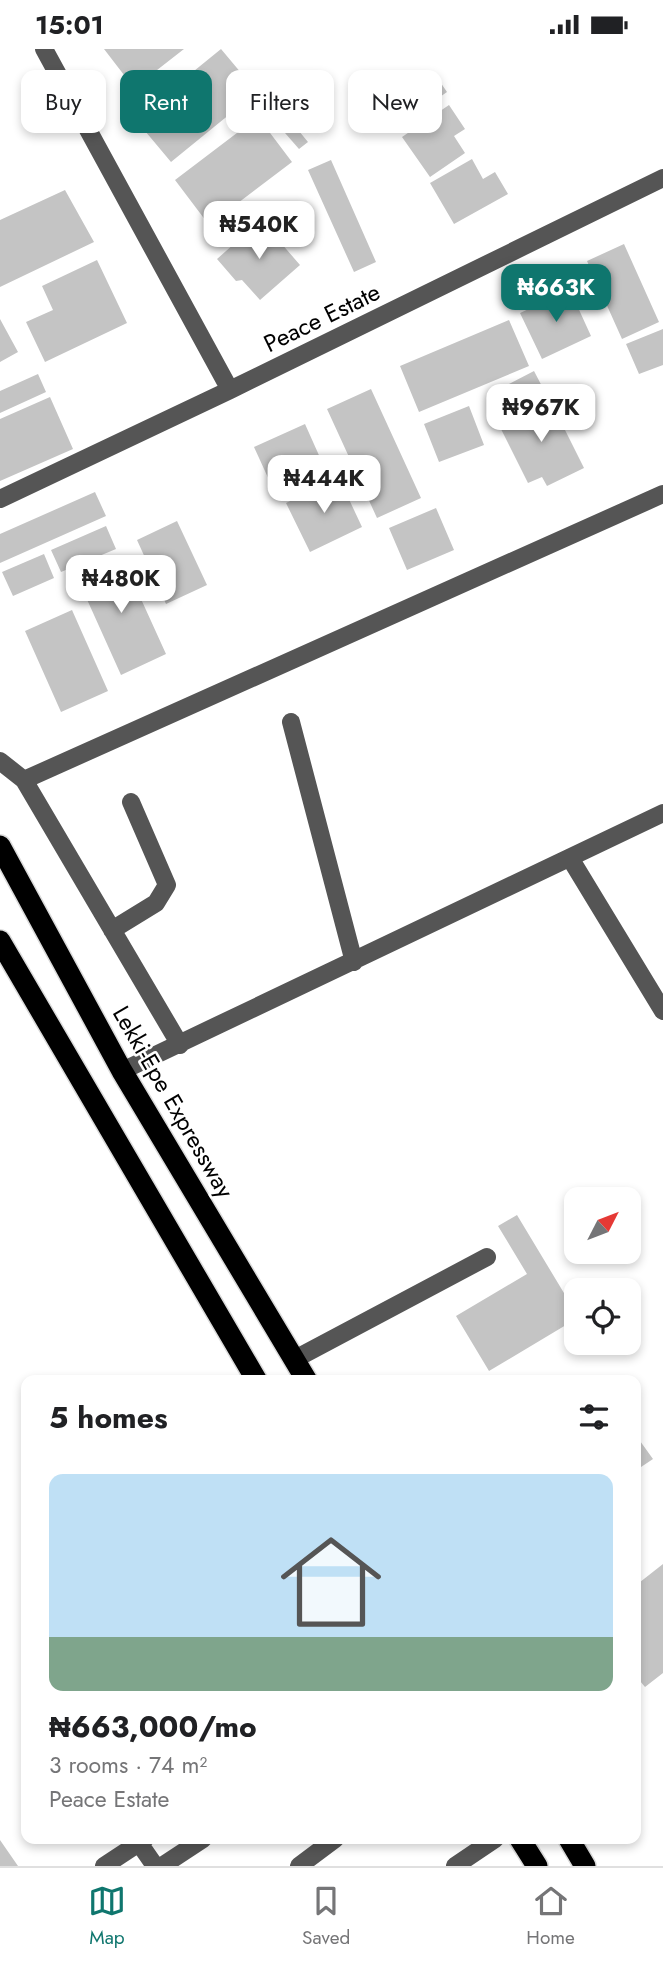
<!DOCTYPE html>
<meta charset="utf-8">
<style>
body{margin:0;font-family:Jost,sans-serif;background:#f6f6f6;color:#202124;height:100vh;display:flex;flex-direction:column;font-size:26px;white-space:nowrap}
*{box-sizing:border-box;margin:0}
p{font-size:23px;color:#757577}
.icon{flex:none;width:38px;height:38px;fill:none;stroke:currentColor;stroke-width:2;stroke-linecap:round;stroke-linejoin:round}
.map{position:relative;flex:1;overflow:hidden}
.sheet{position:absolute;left:21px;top:1326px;width:620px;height:469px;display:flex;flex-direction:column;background:#fff;border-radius:14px;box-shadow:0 4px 10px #0003}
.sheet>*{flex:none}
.hud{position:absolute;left:21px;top:21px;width:621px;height:63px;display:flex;gap:14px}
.needle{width:46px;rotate:48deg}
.tools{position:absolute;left:564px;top:1138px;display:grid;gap:14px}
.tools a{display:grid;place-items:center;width:77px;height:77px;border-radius:14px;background:#fff;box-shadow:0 4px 10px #0003;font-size:35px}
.price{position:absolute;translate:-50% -60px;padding:0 16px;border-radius:14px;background:#fff;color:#222;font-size:23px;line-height:46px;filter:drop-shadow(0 2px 4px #0008)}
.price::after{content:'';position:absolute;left:50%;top:42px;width:21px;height:16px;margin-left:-10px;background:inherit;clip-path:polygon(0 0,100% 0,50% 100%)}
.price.active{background:#0f766e;color:#fff}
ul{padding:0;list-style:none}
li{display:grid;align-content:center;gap:14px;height:371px;padding:0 28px}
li+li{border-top:2px solid #e0e0e0}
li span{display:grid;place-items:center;height:217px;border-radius:14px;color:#555}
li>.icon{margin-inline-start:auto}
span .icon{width:126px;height:126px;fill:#fffc;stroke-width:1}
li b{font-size:30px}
h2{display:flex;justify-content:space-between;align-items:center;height:84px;padding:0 28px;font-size:30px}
.chip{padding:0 24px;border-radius:14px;background:#fff;box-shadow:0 4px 10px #0003;font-size:24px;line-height:63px}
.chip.active{background:#0f766e;color:#fff}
.status{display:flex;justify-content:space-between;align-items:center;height:49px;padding:0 35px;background:#fff;direction:ltr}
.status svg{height:19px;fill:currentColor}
.tabs{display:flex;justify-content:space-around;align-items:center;height:98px;border-top:2px solid #e0e0e0;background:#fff;font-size:19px;color:#757577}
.tabs a{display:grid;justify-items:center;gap:4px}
.tabs .active{color:#0f766e}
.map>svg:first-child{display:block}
.building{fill:#c4c4c4}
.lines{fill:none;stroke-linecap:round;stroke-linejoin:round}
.highway-casing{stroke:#dbdbdb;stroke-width:24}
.minor{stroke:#555;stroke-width:18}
.highway{stroke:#000;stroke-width:21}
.labels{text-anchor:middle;stroke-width:5;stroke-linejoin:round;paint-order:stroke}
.street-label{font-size:24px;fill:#000;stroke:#fff}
</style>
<div class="status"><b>15:01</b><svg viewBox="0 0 49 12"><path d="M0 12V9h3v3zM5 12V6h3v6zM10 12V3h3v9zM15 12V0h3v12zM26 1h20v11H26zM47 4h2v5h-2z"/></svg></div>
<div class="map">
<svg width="663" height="1817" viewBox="0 0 663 1817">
<rect width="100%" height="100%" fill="#fff"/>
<path class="building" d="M104,0H184L134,39Z
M221,0L257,43L171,113L135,70Z
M434,24L447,43L404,73L391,54Z
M449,56L465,80L454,87L465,104L430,128L402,88Z
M258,68L292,113L209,176L175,131Z
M294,76L308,93L299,100L285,84Z
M472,110L483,130L495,123L508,145L454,175L430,134Z
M331,111L376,213L354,223L308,121Z
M65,141L94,193L0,238V171Z
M261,171L300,216L260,251L242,231L236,232L217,210Z
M624,195L659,273L622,290L587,212Z
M97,211L127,274L45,313L26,273L53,261L42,237Z
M570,241L591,287L542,310L520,264Z
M0,270L18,303L0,313Z
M509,271L529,317L419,363L400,317Z
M663,280V316L639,325L626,295Z
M534,322L546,345L516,360L505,337Z
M38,325L46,343L0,364V342Z
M371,340L421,449L377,469L327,360Z
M50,348L73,400L0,432V370Z
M549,349L584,419L547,437L542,428L528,434L498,374Z
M469,357L484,396L439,413L424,375Z
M305,375L326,422L275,444L254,398Z
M339,429L362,478L310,503L286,454Z
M95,443L106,467L0,514V485Z
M436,459L454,501L407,521L389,479Z
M177,472L207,536L166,555L137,491Z
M106,477L116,500L61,523L51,501Z
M44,505L54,529L13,547L2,523Z
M121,506L166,605L121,626L76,526Z
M72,561L108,642L61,663L25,582Z
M517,1166L576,1264V1270L489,1322L456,1267L527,1225L498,1177Z
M635,1385L653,1410L635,1422Z
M663,1515V1624L645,1638L635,1626V1537Z
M0,1791L18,1817H0Z"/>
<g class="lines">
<g class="highway-casing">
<path id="highway" d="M0,797L122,1022L307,1332
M0,892L257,1332
M520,1790L537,1817
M569,1790L585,1817"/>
</g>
<path class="minor" d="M44,0L230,341
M0,450L230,341L663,129
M291,673L354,913
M0,712L24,731L663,445
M24,731L180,996
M570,809L663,962
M112,881L156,854L167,836L131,753
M122,1022L663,764
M295,1310L487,1208
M139,1794L155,1817
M104,1817L145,1790
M162,1817L203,1790
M299,1817L335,1790
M455,1817L495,1790"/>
<use href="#highway" class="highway"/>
</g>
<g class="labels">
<g class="street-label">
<text transform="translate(322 269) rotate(-26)" y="8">Peace Estate</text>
<text transform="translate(173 1053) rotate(60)" y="8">Lekki-Epe Expressway</text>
</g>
</g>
</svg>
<div class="tools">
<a><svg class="needle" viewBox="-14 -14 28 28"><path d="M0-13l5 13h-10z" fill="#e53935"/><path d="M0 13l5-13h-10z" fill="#757577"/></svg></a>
<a><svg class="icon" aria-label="locate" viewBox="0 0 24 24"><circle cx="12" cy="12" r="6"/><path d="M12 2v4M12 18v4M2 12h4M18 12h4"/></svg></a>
</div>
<b class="price" style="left:259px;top:212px">₦540K</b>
<b class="price active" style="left:556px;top:275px">₦663K</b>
<b class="price" style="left:541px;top:395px">₦967K</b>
<b class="price" style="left:324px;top:466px">₦444K</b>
<b class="price" style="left:121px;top:566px">₦480K</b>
<div class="hud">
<a class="chip">Buy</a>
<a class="chip active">Rent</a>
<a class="chip">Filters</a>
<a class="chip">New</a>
</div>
<section class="sheet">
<h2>5 homes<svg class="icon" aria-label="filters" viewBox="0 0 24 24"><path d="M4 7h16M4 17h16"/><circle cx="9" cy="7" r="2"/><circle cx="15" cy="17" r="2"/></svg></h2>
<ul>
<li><span style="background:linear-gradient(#bfe0f5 75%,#7fa58c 0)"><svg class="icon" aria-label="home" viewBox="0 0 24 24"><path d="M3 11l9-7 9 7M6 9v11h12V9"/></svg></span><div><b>₦663,000/mo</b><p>3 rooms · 74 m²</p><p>Peace Estate</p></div></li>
</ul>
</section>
</div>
<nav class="tabs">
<a class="active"><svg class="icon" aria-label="map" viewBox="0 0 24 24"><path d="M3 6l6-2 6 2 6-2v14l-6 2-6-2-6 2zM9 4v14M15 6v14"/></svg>Map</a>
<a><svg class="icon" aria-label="saved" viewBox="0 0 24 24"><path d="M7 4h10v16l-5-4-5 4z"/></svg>Saved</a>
<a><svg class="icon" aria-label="home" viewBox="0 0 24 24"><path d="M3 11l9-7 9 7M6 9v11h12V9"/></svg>Home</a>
</nav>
